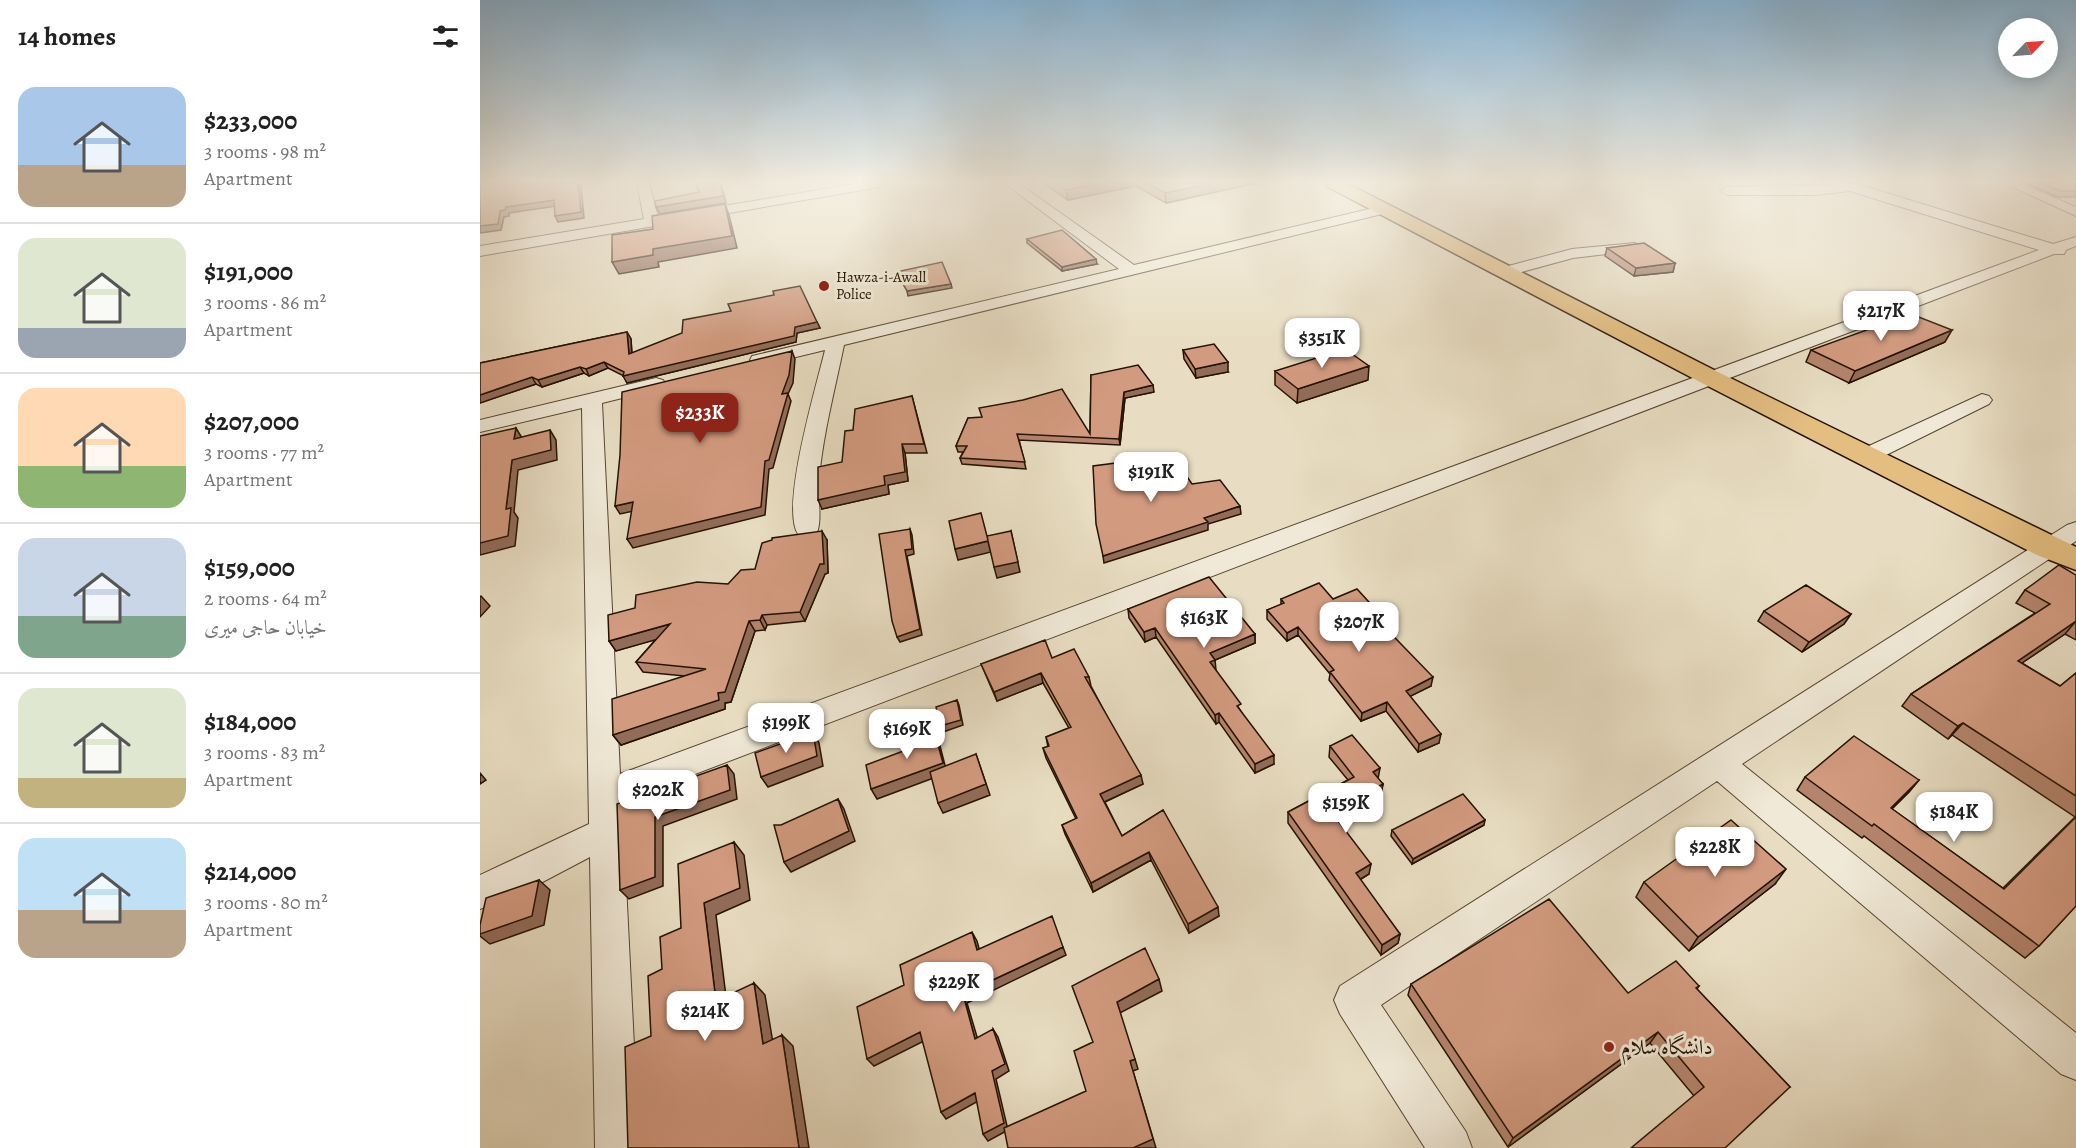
<!DOCTYPE html>
<meta charset="utf-8">
<style>
body{margin:0;font-family:Alegreya,Amiri,serif;background:#f2f2f2;color:#222;height:100vh;display:flex;flex-direction:column;font-size:22px;white-space:nowrap}
*{box-sizing:border-box;margin:0}
p{font-size:20px;color:#767676}
.icon{flex:none;width:33px;height:33px;fill:none;stroke:currentColor;stroke-width:2;stroke-linecap:round;stroke-linejoin:round}
.map{position:relative;flex:1;overflow:hidden}
.panel{display:flex;flex-direction:column;background:#fff;width:480px}
.panel>*{flex:none}
.needle{width:39px;rotate:65deg}
.tools{position:absolute;left:1518px;top:18px;display:grid;gap:12px}
.tools a{display:grid;place-items:center;width:60px;height:60px;border-radius:50%;background:#fff;box-shadow:0 3px 15px #0003;font-size:30px}
.price{position:absolute;translate:-50% -51px;padding:0 14px;border-radius:12px;background:#fff;color:#222;font-size:20px;line-height:39px;filter:drop-shadow(0 2px 3px #0008)}
.price::after{content:'';position:absolute;left:50%;top:36px;width:18px;height:14px;margin-left:-9px;background:inherit;clip-path:polygon(0 0,100% 0,50% 100%)}
.price.current{background:#8f2418;color:#fff}
ul{padding:0;list-style:none}
li{display:flex;align-items:center;gap:18px;height:150px;padding:0 18px}
li+li{border-top:2px solid #e0e0e0}
li span{display:grid;place-items:center;flex:none;width:168px;height:120px;border-radius:18px;color:#555}
li>.icon{margin-inline-start:auto}
span .icon{width:72px;height:72px;fill:#fffc;stroke-width:1}
li b{font-size:26px}
h2{display:flex;justify-content:space-between;align-items:center;height:72px;padding:0 18px;font-size:26px}
main{display:flex;flex:1;min-height:0}
.map>svg:first-child{display:block}
.lines{fill:none;stroke-linecap:round;stroke-linejoin:round}
.minor-casing{stroke:#564531;stroke-width:2}
.highway-casing{stroke:#251201;stroke-width:3}
.minor{fill:#f0e9d7;fill-rule:evenodd}
.highway{fill:#e4be81;fill-rule:evenodd}
.wall{fill:#b5846d;stroke:#251201;stroke-width:1.5}
.shaded-wall{fill:#936c59;stroke:#251201;stroke-width:1.5}
.building{fill:#d29a7f;stroke:#251201;stroke-width:1.5}
.poi-dot{fill:#8f2418;stroke:#f0e9d7;stroke-width:2}
.labels{text-anchor:middle;stroke-width:6;stroke-linejoin:round;paint-order:stroke}
.far-poi-label{font-size:15px;fill:#251201;stroke:#f0e9d7;text-anchor:start}
.near-poi-label{font-size:21px;fill:#251201;stroke:#f0e9d7;text-anchor:start}
</style>
<main>
<section class="panel">
<h2>14 homes<svg class="icon" aria-label="filters" viewBox="0 0 24 24"><path d="M4 7h16M4 17h16"/><circle cx="9" cy="7" r="2"/><circle cx="15" cy="17" r="2"/></svg></h2>
<ul>
<li><span style="background:linear-gradient(#a9c7e8 65%,#b9a48a 0)"><svg class="icon" aria-label="home" viewBox="0 0 24 24"><path d="M3 11l9-7 9 7M6 9v11h12V9"/></svg></span><div><b>$233,000</b><p>3 rooms · 98 m²</p><p>Apartment</p></div></li>
<li><span style="background:linear-gradient(#dfe7d0 75%,#9aa5b1 0)"><svg class="icon" aria-label="home" viewBox="0 0 24 24"><path d="M3 11l9-7 9 7M6 9v11h12V9"/></svg></span><div><b>$191,000</b><p>3 rooms · 86 m²</p><p>Apartment</p></div></li>
<li><span style="background:linear-gradient(#ffd9b3 65%,#8fb573 0)"><svg class="icon" aria-label="home" viewBox="0 0 24 24"><path d="M3 11l9-7 9 7M6 9v11h12V9"/></svg></span><div><b>$207,000</b><p>3 rooms · 77 m²</p><p>Apartment</p></div></li>
<li><span style="background:linear-gradient(#c9d6e8 65%,#7fa58c 0)"><svg class="icon" aria-label="home" viewBox="0 0 24 24"><path d="M3 11l9-7 9 7M6 9v11h12V9"/></svg></span><div><b>$159,000</b><p>2 rooms · 64 m²</p><p>خیابان حاجی میری</p></div></li>
<li><span style="background:linear-gradient(#dfe7d0 75%,#c2b280 0)"><svg class="icon" aria-label="home" viewBox="0 0 24 24"><path d="M3 11l9-7 9 7M6 9v11h12V9"/></svg></span><div><b>$184,000</b><p>3 rooms · 83 m²</p><p>Apartment</p></div></li>
<li><span style="background:linear-gradient(#bfe0f5 60%,#b9a48a 0)"><svg class="icon" aria-label="home" viewBox="0 0 24 24"><path d="M3 11l9-7 9 7M6 9v11h12V9"/></svg></span><div><b>$214,000</b><p>3 rooms · 80 m²</p><p>Apartment</p></div></li>
</ul>
</section>
<div class="map">
<svg width="1596" height="1148" viewBox="0 0 1596 1148">
<rect width="100%" height="100%" fill="#e8ddc2"/>
<filter id="stains"><feTurbulence type="fractalNoise" baseFrequency=".00333" numOctaves="4"/><feColorMatrix values="0 0 0 0 .2 0 0 0 0 .09 0 0 0 0 .02 0 0 0 .5 -.17"/></filter>
<radialGradient id="worn" r=".72"><stop offset=".6" stop-color="#630" stop-opacity="0"/><stop offset="1" stop-color="#630" stop-opacity=".3"/></radialGradient>
<g class="lines">
<g class="minor-casing">
<path id="minor" d="M157,183H169L178,217L380,183H406L400,187L0,256V246L164,219Z
M524,183H538L654,265L906,205L913,209L906,213L364,345C355,389 343,434 339,479C337,493 343,524 336,534L327,537L318,534C300,507 337,384 345,350L279,366L272,364L270,360L272,356L639,269Z
M1351,183L1377,184L1573,244L1596,237V246L1586,250L1584,254H1574L142,802L159,1148H115L110,857L36,896L0,909V875L109,824L102,408L0,432V420L176,378L183,380L186,384L183,388L122,403L140,774L1559,250L1370,191L1334,195H1247L1240,191L1247,187L1352,185Z
M1524,183H1540L1596,207V216Z
M1155,243L1162,247L1160,250L1093,258L1027,276L1019,271L1021,268L1092,249Z
M1502,394L1509,396L1512,400L1509,404L1394,461L1386,463L1378,461L1375,456L1378,451Z
M1596,522V541L1262,764L1596,1033V1080L1581,1074L1237,781L901,1005L986,1132L992,1148H945L860,1014L854,1000L860,986L1587,525Z"/>
</g>
<g class="highway-casing">
<path id="highway" d="M846,183H866L1240,373L1596,547V570L1557,555L1222,383L848,187Z"/>
</g>
<use href="#minor" class="minor"/>
<use href="#highway" class="highway"/>
</g>
<path class="wall" d="M563,183H776L686,203L656,186L588,200Z
M1545,183H1596V197H1578Z
M547,239L617,264L582,271L547,243Z
M1127,248L1195,263L1193,272L1154,276L1125,256Z
M337,322L340,328L317,333L316,342L147,383L144,376L128,368L109,376L104,373L62,387L56,384L0,403V363L147,332L151,339L152,353Z
M1465,342L1369,383L1326,362L1331,350Z
M703,350L748,372L716,378L704,359Z
M795,371L888,380L817,403L795,385Z
M611,375L674,392L645,398L640,445L539,440L546,469L482,464L480,458L483,452H478L476,446L488,418L610,434Z
M432,396L447,453H425L428,481L408,485L409,494L342,509L362,462L373,430Z
M347,540L348,573L345,574L325,621L287,625L285,630L275,631L251,702L245,703V709L141,745L133,735L205,676L163,672L156,662L176,639L136,651L129,641L248,584Z
M1596,575V640L1585,634L1542,663L1580,686L1596,673V906L1559,946L1545,958L1384,836L1382,838L1317,790L1325,777L1439,780L1429,792L1412,809L1523,888L1595,817L1472,735L1468,739L1422,706L1431,694L1555,613L1536,603L1545,590Z
M801,599H853L898,612L897,620L951,686L930,696L959,743L938,752L906,711L881,721L849,680L850,674L818,635L807,641L787,619V610L801,605Z
M648,609L775,634V643L735,660V670L794,764L775,773L739,722L736,724L676,637L665,642L649,618Z
M1284,611L1371,614L1364,624L1322,652L1278,621Z
M572,658L609,677L611,686L663,784L625,802L642,836L683,810L739,916L709,933L671,860L613,892L585,834L582,825L596,819L566,758L563,748L568,747L566,737L589,728L563,683L517,701L501,664Z
M850,746L898,779L903,784L901,794L857,820L889,874L880,880L920,934L918,943L901,955L808,823V812L868,780L849,757Z
M1004,825L932,864L911,836L912,830Z
M1164,882L1295,884L1209,951L1156,897Z
M931,984L1148,993L1219,986L1217,989L1310,1087L1214,1096L1170,1043L1028,1147L928,995Z"/>
<path class="shaded-wall" d="M98,183H100L101,184L104,218L78,222L75,216Z
M240,183H241L246,203L180,214L176,207L243,196Z
M624,183H656V186L588,200L586,190Z
M733,183H776L686,203L685,193Z
M74,200L77,206L29,213V216L24,217L21,230L0,233V226L26,207Z
M245,204L249,215L257,248L178,262L179,267L139,274L132,262L173,249Z
M616,259L617,264L582,271V267Z
M1195,263L1193,272L1154,276L1156,268Z
M471,284L472,288L428,296L427,291Z
M337,322L340,328L317,333L316,342L147,383L143,376L315,327Z
M1472,330L1465,342L1369,383L1375,371Z
M147,332L151,339L152,360L149,354Z
M312,351L315,359L313,383L308,394L311,401L293,468L289,469L285,515L153,548L147,539L285,461Z
M124,362L128,368L109,376L106,369Z
M748,362V372L716,378L715,369Z
M889,366L888,380L817,403L818,389Z
M100,367L104,373L62,387L58,380Z
M52,377L56,384L0,403V395Z
M673,385L674,392L645,398L640,445L639,439L644,392Z
M36,428L42,438L34,439Z
M70,430L76,440L77,460L38,470L34,512L38,518L35,546L0,555V543L26,509L32,460Z
M422,444L425,453L428,481L408,485L409,494L342,509L338,500L404,476Z
M153,502L158,510L140,514L135,506Z
M760,506L761,514L728,524V530L624,563L623,556L724,518Z
M430,529L432,535L434,554L427,556L442,635L420,642L417,637L425,550Z
M342,531L347,540L348,573L345,574L325,621L320,612Z
M531,531L540,572L517,578L514,567Z
M508,541L511,552L478,560L475,549Z
M1,596L10,606L0,617V597Z
M898,612L897,620L892,614Z
M1371,614L1364,624L1322,652L1329,642Z
M282,615L287,625L285,630L280,620Z
M269,621L275,631L251,702L245,703V709L141,745L133,735L238,693Z
M1596,621L1585,634L1527,673L1538,661Z
M190,624L196,634L136,651L129,641Z
M818,627V635L807,641V633Z
M675,628L676,637L665,642L664,632Z
M775,634V643L735,660L736,670L730,672V653Z
M561,673L563,683L517,701L514,692Z
M953,677L951,686L925,699L926,691Z
M477,700L479,705L483,725L463,732L460,726Z
M907,702L906,711L881,721L882,713Z
M739,713V722L736,724L735,715Z
M1483,723L1472,735L1468,739L1478,726Z
M453,727L458,738L467,773L397,799L391,789L463,763Z
M333,732L339,743L343,766L288,787L281,777Z
M961,734L959,743L938,752L939,744Z
M496,754L510,795L463,813L458,803Z
M794,755V764L775,773V764Z
M247,765L254,774L257,799L183,826V886L149,899L140,890L175,817Z
M900,768L898,779L893,772Z
M0,773L6,780L0,784Z
M661,775L663,784L622,803L620,794Z
M1439,780L1429,792L1400,820L1411,808Z
M903,784L901,794L851,823L852,813Z
M358,799L364,809L375,841L311,872L304,862Z
M1005,820L1004,825L932,864L933,859Z
M254,842L264,855L270,900L236,915L248,1013L236,1001L224,903Z
M669,852L671,860L613,892L611,883Z
M891,864L889,874L874,883L876,873Z
M1306,869L1295,884L1209,951L1218,937Z
M59,880L70,890L64,925L10,944L0,936V934Z
M738,907L739,916L709,933L708,924Z
M492,932L497,941L502,959L497,950Z
M920,934L918,943L901,955L902,945Z
M583,947L586,955L487,1003L500,1047L495,1039L483,994Z
M679,979L682,991L640,1013L637,1002Z
M274,983L285,995L295,1055L283,1044Z
M513,1029L518,1037L529,1071L516,1079L528,1130L508,1141L503,1134L512,1071Z
M440,1032L446,1040L394,1066L387,1059Z
M1178,1032L1170,1043L1028,1147L1033,1138Z
M302,1035L313,1046L329,1148H319Z
M655,1059L658,1069L653,1071L676,1148H653L650,1061Z
M495,1093L500,1100L466,1119L461,1112Z"/>
<path class="building" d="M0,183H98L101,212L75,216L74,200L26,207L25,210L20,211L18,224L0,226Z
M215,183H240L243,196L176,207L175,201L219,192Z
M575,183H624L586,190Z
M666,183H733L685,193Z
M1562,183H1596V191H1581Z
M245,204L252,236L173,249V255L132,262V235L173,229L172,216Z
M582,230L616,259L582,267L547,239Z
M1164,243L1195,263L1156,268L1127,248Z
M462,262L471,284L427,291L416,272Z
M320,286L337,322L315,327L314,336L143,376L144,372L124,362L106,369L100,367L58,380L52,377L0,395V363L147,332L149,354L202,333L203,320L251,311L248,304L294,295L293,291Z
M1431,314L1472,330L1375,371L1331,350Z
M734,344L748,362L715,369L703,350Z
M865,349L889,366L818,389L795,371Z
M312,351L309,375L302,394L308,393L289,460L285,461L281,507L147,539L153,502L135,506L140,455L142,392Z
M658,365L673,385L644,392L639,439L537,434L545,462L480,458L487,446H476L488,418L502,417L499,408L543,400L582,389L610,434L611,375Z
M432,396L444,444H422L425,472L404,476L405,485L338,500V467L362,462L365,431L373,430L375,409Z
M36,428L34,439L70,430L71,450L32,460L26,509L31,508L28,536L0,543V436Z
M682,457L684,469L699,465L712,484L740,480L760,506L724,518L728,522L623,556L616,524L613,466Z
M501,513L508,540L507,536L531,531L538,562L514,567L508,541L475,549L469,521Z
M430,529L432,549L425,550L440,629L417,637L412,621L399,534Z
M342,531L344,564H340L320,612L282,615L280,620L269,621L245,692L238,693L239,700L133,735L132,699L226,669L156,662L190,624L129,641L128,615L155,608L156,595L217,582L248,584L261,570L275,569L282,543L292,540V538Z
M1579,565L1596,575V621L1538,661L1580,686L1596,673V796L1483,723L1478,726L1431,694L1570,604L1545,590Z
M729,577L775,634L730,653L735,660L730,662L761,704L757,706L794,755L775,764L739,713L735,715L675,628L664,632L648,609Z
M839,583L853,599L877,589L898,612L892,614L953,677L926,691L961,734L939,744L907,702L882,713L850,672L854,670L818,627L807,633L787,610L804,603L801,599Z
M1326,585L1371,614L1329,642L1284,611Z
M565,640L572,658L594,649L609,677H605L661,775L620,794L642,836L683,810L738,907L708,924L669,852L611,883L582,825L597,818L563,748L569,746L566,737L591,727L561,673L514,692L501,664Z
M477,700L481,720L460,726L456,707Z
M453,727L463,763L391,789L386,765L434,747L431,735Z
M333,732L337,756L281,777L275,753Z
M872,735L900,768L893,772L903,784L852,813L891,864L876,873L920,934L902,945L808,812L874,777L850,746Z
M1374,736L1439,780L1411,808L1524,889L1596,817V906L1559,946L1394,824L1392,826L1325,777Z
M496,754L506,784L458,803L450,772Z
M247,765L250,790L175,817V877L140,890L137,804Z
M983,794L1005,820L933,859L912,830Z
M358,799L369,831L304,862L294,825H301Z
M1251,820L1306,869L1218,937L1164,882Z
M254,842L260,888L224,903L236,1001L274,983L283,1044L302,1035L319,1148H148L145,1047L171,1036L168,976L182,969L180,937L201,928L198,864Z
M59,880L52,916L0,934V925L6,898Z
M1069,899L1148,993L1196,961L1219,986L1216,988L1310,1087L1245,1148H1151L1224,1087L1178,1032L1033,1138L931,984Z
M572,916L583,947L483,994L495,1039L513,1029L525,1064L512,1071L524,1123L503,1134L495,1093L461,1112L440,1032L387,1059L377,1007L424,985L420,965L492,932L497,950Z
M665,948L679,979L637,1002L655,1059L650,1061L673,1139L653,1148H528L524,1128L606,1091L594,1051L613,1042L592,986Z"/>
<linearGradient id="sky" x2="0" y2="1"><stop stop-color="#89b6d7"/><stop offset="0.53" stop-color="#f5f0e4"/><stop offset="1" stop-color="#f5f0e4" stop-opacity="0"/></linearGradient>
<rect width="1596" height="343" fill="url(#sky)"/>
<g class="poi-dot">
<circle cx="344" cy="286" r="6"/>
<circle cx="1129" cy="1047" r="6"/>
</g>
<g class="labels">
<g class="far-poi-label">
<text x="356" y="282">Hawza-i-Awall<tspan x="356" dy="17">Police</tspan></text>
</g>
<g class="near-poi-label">
<text x="1141" y="1054">دانشگاه سلام</text>
</g>
</g>
<rect width="100%" height="100%" filter="url(#stains)"/>
<rect width="100%" height="100%" fill="url(#worn)"/>
</svg>
<div class="tools">
<a><svg class="needle" viewBox="-14 -14 28 28"><path d="M0-13l5 13h-10z" fill="#e53935"/><path d="M0 13l5-13h-10z" fill="#767676"/></svg></a>
</div>
<b class="price" style="left:1401px;top:342px">$217K</b>
<b class="price" style="left:842px;top:369px">$351K</b>
<b class="price current" style="left:220px;top:444px">$233K</b>
<b class="price" style="left:671px;top:503px">$191K</b>
<b class="price" style="left:724px;top:649px">$163K</b>
<b class="price" style="left:879px;top:653px">$207K</b>
<b class="price" style="left:306px;top:754px">$199K</b>
<b class="price" style="left:427px;top:760px">$169K</b>
<b class="price" style="left:178px;top:821px">$202K</b>
<b class="price" style="left:866px;top:834px">$159K</b>
<b class="price" style="left:1474px;top:843px">$184K</b>
<b class="price" style="left:1235px;top:878px">$228K</b>
<b class="price" style="left:474px;top:1013px">$229K</b>
<b class="price" style="left:225px;top:1042px">$214K</b>
</div>
</main>
